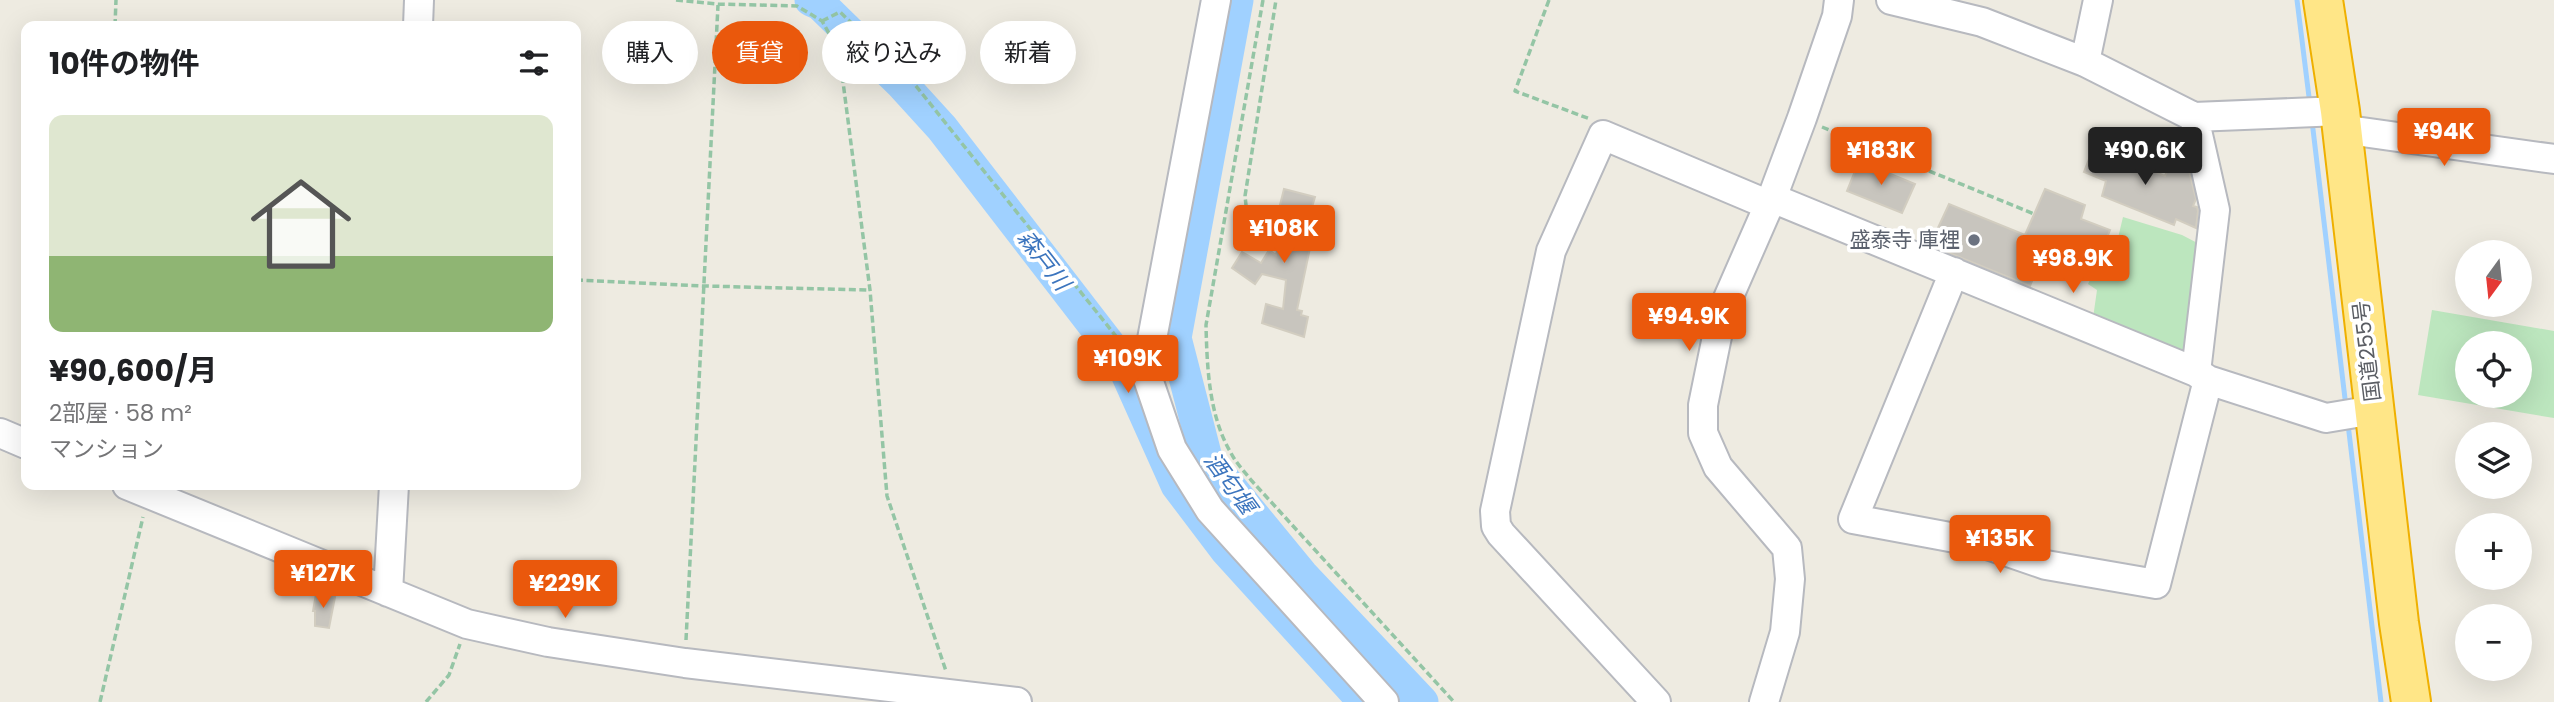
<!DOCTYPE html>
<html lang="ja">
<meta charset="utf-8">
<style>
body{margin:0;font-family:Poppins,"Noto Sans JP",sans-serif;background:#f2f2f2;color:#202124;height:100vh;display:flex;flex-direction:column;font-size:26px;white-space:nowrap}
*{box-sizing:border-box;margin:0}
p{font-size:23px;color:#757577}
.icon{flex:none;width:38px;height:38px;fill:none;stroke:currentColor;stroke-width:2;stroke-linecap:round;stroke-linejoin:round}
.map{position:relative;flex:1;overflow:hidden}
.panel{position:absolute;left:21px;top:21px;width:560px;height:469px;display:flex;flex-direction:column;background:#fff;border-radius:14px;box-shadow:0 7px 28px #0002}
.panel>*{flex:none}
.top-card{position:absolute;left:602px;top:21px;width:665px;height:63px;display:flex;gap:14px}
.needle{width:46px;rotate:195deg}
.tools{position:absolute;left:2455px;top:240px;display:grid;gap:14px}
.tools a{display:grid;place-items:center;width:77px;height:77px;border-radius:50%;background:#fff;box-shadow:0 7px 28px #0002;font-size:35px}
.price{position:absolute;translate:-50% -60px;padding:0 16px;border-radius:7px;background:#ea580c;color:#fff;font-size:23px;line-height:46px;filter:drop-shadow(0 2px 4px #0008)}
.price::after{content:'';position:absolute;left:50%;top:42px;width:21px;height:16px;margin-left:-10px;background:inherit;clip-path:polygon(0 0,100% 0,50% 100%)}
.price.active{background:#222;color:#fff}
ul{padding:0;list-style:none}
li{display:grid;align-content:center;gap:14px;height:371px;padding:0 28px}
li+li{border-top:2px solid #e0e0e0}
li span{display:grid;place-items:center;height:217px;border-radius:14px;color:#555}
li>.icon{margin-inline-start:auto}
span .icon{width:126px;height:126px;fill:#fffc;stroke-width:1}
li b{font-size:30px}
h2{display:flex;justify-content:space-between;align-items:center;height:84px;padding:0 28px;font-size:30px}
.tag{padding:0 24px;border-radius:32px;background:#fff;box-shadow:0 7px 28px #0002;font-size:24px;line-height:63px}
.tag.active{background:#ea580c;color:#fff}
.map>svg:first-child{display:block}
.green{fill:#bce6be;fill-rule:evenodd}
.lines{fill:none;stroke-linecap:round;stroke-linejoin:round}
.stream{stroke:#a0d1ff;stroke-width:5}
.river{stroke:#a0d1ff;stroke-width:33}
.building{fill:#c8c5be;stroke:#d2cdc0;stroke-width:2}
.minor-casing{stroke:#b7b9bf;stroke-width:32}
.highway-casing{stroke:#efb000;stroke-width:42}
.path{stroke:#94c5a5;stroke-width:3.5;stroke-dasharray:7 3.5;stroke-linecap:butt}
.minor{stroke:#fff;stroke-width:28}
.highway{stroke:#ffe687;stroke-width:38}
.worship-dot{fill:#6b7280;stroke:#fff;stroke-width:2.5}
.labels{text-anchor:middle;stroke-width:7;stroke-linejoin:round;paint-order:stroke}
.worship-label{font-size:21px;fill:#5b616d;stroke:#fff;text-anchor:end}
.street-label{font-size:21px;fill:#5a5d63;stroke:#fff}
.water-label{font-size:23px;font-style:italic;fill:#3c75be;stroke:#fff}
</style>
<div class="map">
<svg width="2554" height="702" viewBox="0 0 2554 702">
<rect width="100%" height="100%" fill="#eeebe1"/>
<path class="green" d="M2123,217L2182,235L2205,247L2191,354L2093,318L2097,290L2088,284L2097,265L2112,263Z
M2432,310L2554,331V418L2418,395ZM2468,343H2520V396H2468Z"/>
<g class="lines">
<path class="stream" d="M2297,0L2310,105
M2312,121L2346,407
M2348,424L2381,702"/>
<path class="river" d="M811,0L820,4L901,83L942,128L1121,360L1177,485L1227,551L1360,697L1376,702
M1237,0L1175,338L1206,458L1302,575L1422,702"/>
</g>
<path class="building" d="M2096,141L2113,149L2112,154L2165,176L2170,164L2189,171L2196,199L2193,206L2197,207L2198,211L2196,228L2176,219L2174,225L2102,196L2106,181L2084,172Z
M1859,161L1915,184L1902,213L1847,191Z
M1284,189L1315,197L1309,217L1304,216L1296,244L1310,248L1297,310L1302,311L1301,315L1308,317L1304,337L1262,323L1266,304L1283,309L1286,280L1262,274L1255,284L1232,268L1242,252L1261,263L1269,250L1276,255L1286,214L1278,213Z
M2045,189L2085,205L2081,219L2110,230L2098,260L2069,249L2065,259L2044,251L2030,286L1930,245L1949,204L2025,235Z
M316,594L335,597L329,628L315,626V611H313Z"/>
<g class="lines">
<g class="minor-casing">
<path id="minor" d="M1216,0L1149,355L1147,376L1172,449L1210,510L1384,702
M1891,0L1982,22L2085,62L2194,117L2340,111
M418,26L419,0
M2085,62L2098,0
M2194,117L2215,210L2196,372
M2341,129L2554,159
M1772,198L2196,372L2208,380L2326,418L2374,410
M1954,272L1853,519L1982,543L2046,565L2156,584L2208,380
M0,433L26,444
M127,485L467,624L548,642L685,663L1017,702
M388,592L394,485
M1656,702L1501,534L1496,526L1495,511L1551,251L1603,135L1769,205
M1764,702L1785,632L1790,579L1787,548L1718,467L1703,433V405L1722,312L1772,198L1802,118L1837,16L1839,0"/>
</g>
<g class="highway-casing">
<path id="highway" d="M2323,0L2340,111L2399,623L2411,702"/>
</g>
<path class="path" d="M676,0L718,4L797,6L822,21L839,51L870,290L887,496L946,671
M1263,0L1206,325C1207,368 1209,416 1231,453C1236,463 1244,471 1251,480L1454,702
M1549,0L1515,91L1590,119
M822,21L840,12L912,81L1127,350
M115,26L116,0
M1822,127L2034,214
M1267,213L1246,205L1245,196L1276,0
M576,280L704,286L870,290
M686,640L718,5
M100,702L143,517
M426,702L449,675L460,644"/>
<use href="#minor" class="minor"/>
<use href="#highway" class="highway"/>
</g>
<circle class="worship-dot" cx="1974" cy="240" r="7"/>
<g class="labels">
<g class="worship-label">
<text x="1960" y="247">盛泰寺 庫裡</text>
</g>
<g class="street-label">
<text transform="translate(2367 351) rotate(-97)" y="7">国道255号</text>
</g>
<g class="water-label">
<text transform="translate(1044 260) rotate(52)" y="8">森戸川</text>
<text transform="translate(1230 483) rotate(54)" y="8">酒匂堰</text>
</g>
</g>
</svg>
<div class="tools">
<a><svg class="needle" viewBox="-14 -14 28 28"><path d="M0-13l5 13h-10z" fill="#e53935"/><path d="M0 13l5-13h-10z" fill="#757577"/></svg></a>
<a><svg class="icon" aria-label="locate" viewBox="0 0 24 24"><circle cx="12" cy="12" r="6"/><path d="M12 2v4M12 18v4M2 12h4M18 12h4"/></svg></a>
<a><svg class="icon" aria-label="layers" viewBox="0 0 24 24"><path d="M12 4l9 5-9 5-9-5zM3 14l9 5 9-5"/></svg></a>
<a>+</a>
<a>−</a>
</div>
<b class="price" style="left:2444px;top:168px">¥94K</b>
<b class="price" style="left:1881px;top:187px">¥183K</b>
<b class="price active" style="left:2145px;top:187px">¥90.6K</b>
<b class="price" style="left:1284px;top:265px">¥108K</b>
<b class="price" style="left:2073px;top:295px">¥98.9K</b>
<b class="price" style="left:1689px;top:353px">¥94.9K</b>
<b class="price" style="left:1128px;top:395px">¥109K</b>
<b class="price" style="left:2000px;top:575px">¥135K</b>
<b class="price" style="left:323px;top:610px">¥127K</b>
<b class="price" style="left:565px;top:620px">¥229K</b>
<div class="top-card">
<a class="tag">購入</a>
<a class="tag active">賃貸</a>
<a class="tag">絞り込み</a>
<a class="tag">新着</a>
</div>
<section class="panel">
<h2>10件の物件<svg class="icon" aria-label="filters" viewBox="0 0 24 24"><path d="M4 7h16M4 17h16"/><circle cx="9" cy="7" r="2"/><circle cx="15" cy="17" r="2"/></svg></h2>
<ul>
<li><span style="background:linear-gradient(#dfe7d0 65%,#8fb573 0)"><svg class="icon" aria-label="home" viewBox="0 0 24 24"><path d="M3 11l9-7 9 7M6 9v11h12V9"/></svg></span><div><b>¥90,600/月</b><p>2部屋 · 58 m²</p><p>マンション</p></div></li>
</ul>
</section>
</div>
